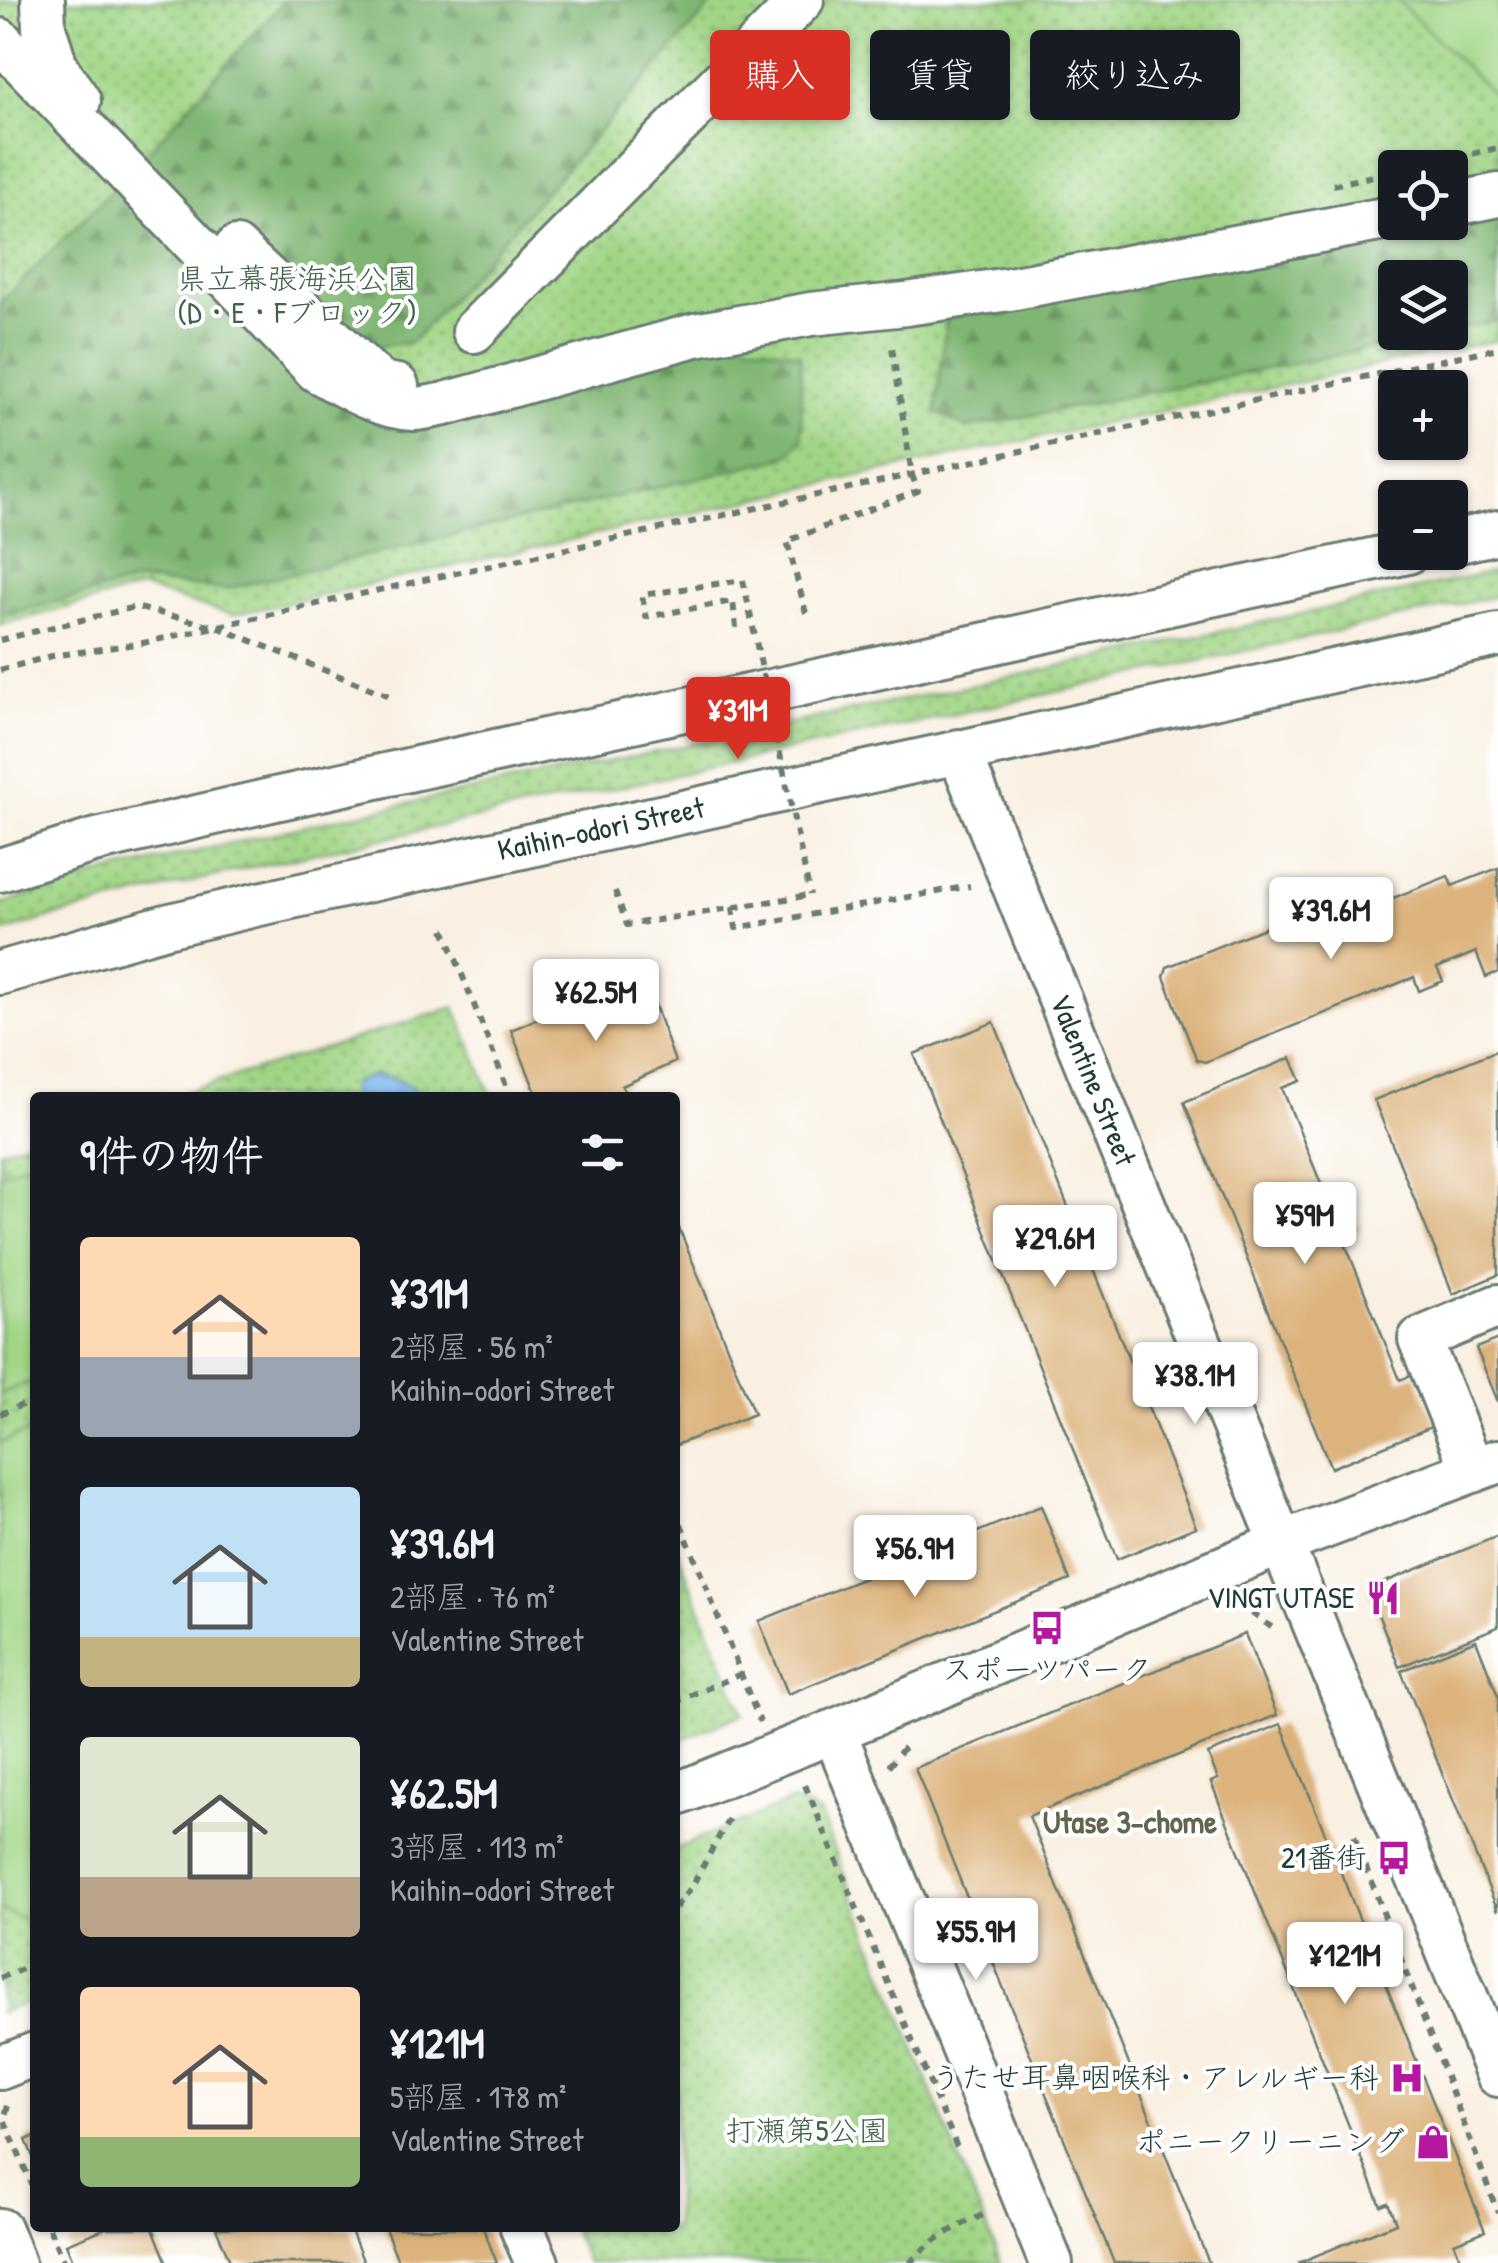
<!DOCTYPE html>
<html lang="ja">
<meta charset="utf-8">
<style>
body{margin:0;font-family:"Patrick Hand","Klee One",sans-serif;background:#20242c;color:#f1f3f6;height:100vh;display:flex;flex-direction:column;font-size:38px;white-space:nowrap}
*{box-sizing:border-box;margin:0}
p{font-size:32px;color:#9ea1a6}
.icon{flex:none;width:55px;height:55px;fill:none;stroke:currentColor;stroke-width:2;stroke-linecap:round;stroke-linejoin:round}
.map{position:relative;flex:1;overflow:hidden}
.sheet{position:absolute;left:30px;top:1092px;width:650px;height:1140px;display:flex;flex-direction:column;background:#171b24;border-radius:10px;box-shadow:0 2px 8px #0004}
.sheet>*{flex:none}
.guide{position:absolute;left:710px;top:30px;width:638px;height:90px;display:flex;gap:20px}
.tools{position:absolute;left:1378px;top:150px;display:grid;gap:20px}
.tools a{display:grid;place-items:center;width:90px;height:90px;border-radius:10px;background:#171b24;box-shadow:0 2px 8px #0004;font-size:50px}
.price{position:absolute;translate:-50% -85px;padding:0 22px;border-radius:10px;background:#fff;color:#222;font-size:32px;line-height:65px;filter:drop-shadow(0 2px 5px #0008)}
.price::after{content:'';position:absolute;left:50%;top:60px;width:30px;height:22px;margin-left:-15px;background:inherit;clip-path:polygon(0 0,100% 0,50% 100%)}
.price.current{background:#d93025;color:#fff}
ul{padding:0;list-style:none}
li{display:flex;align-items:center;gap:30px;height:250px;padding:0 50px}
li span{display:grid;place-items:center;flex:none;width:280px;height:200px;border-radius:10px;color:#555}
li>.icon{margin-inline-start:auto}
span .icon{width:120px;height:120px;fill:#fffc;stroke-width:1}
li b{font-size:42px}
h2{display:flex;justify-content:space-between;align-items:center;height:120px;padding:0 50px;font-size:42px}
.tag{padding:0 35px;border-radius:10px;background:#171b24;box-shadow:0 2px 8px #0004;font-size:35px;line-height:90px}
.tag.current{background:#d93025;color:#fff}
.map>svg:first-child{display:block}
.green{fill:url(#green-dots);stroke:#60895d;stroke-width:2.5;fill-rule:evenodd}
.forest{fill:url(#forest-firs);stroke:#507a54;stroke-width:2.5}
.pitch{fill:#a1d586;stroke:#60895d;stroke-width:2.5}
.water{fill:url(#water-ripples);stroke:#4f7a92;stroke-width:2.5}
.building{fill:#dcb37d}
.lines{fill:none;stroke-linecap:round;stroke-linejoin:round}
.minor-casing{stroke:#6b7c71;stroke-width:48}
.path{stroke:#6b7c71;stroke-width:6;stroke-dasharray:8 8;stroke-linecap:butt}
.minor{stroke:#fff;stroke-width:42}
.path-bridge{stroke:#6b7c71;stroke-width:6;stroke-dasharray:8 8;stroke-linecap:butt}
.labels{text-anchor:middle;stroke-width:8;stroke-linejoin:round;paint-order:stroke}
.park-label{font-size:30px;fill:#406348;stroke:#fff}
.street-label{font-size:30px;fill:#1f3d34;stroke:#fff}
.poi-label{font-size:30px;fill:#1f3d34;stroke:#fff;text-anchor:end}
.neighbourhood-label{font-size:32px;font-weight:bold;fill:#61664e;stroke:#fff}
</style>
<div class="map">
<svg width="1498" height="2263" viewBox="0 0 1498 2263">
<defs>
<pattern id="green-dots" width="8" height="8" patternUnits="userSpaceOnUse" patternTransform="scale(2.5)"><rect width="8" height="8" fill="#a1d586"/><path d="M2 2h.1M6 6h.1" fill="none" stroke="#83ae6e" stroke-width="1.8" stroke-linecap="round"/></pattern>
<pattern id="forest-firs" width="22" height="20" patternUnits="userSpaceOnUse" patternTransform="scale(2.5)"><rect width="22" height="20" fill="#80b673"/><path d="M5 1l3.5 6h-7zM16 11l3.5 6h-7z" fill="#68955f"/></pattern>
<pattern id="water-ripples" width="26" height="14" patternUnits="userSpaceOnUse" patternTransform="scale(2.5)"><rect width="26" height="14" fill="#7fb7ef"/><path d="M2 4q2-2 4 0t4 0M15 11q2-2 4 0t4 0" fill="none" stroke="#6796c2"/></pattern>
</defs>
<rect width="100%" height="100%" fill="#fff"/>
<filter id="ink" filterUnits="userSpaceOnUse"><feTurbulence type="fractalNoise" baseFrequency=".01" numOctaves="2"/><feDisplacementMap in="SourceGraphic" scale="20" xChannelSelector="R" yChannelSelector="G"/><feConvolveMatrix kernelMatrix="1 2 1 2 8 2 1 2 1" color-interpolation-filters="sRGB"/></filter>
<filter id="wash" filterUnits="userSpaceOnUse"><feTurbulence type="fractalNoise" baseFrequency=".0048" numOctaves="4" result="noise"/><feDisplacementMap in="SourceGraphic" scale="40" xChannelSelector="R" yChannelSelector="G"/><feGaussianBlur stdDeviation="2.25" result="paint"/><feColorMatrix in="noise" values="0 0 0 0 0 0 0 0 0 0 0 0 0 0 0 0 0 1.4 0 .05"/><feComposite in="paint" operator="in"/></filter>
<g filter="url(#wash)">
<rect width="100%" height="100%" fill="#f9f0e2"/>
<path class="green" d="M0,0H1498V340L863,475L232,615L142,588L0,625ZM1395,168H1450V222H1395ZM1395,278H1450V332H1395Z
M1498,571V596L243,869L52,917L0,933V904L105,873L344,817L997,680Z
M455,1007L492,1097L167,1098Z
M35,1139V1999L0,2013V1150Z
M675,1546L743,1714L675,1742Z
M791,1801L819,1812L1001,2263H587L572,2228H675V1849Z"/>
<path class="forest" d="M285,0H716L412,342L374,347L365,401L734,340L800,354L802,439L786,457L225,589L140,581L0,616V303L122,180Z
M1498,204V320L1450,332V278H1395V332L1448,333L967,428L936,412L946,318L1415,223L1450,222Z"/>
<path class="pitch" d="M1397,0H1498V109L1497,98Z
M35,1160V1380L0,1394V1174Z
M35,1429V1923L0,1910V1443Z"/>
<path class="water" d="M376,1074L399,1081L431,1097H350L353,1083Z"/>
<g id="blocks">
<path class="building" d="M1498,868V972L1486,977L1476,952L1437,968L1443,981L1419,991L1414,977L1205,1062L1197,1060L1164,977L1167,967L1321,905L1328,924L1448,876L1452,886Z
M644,974L675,1062L622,1086L627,1098H538L511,1030Z
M994,1022L1196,1527L1117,1559L914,1054Z
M1498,1050V1275L1453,1294L1374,1100Z
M1291,1058L1301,1081L1282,1088L1332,1211L1349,1204L1359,1229L1342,1236L1400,1380L1415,1374L1436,1425L1331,1468L1184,1102Z
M675,1218L754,1414L676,1445L675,1442Z
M1498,1339V1402L1476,1348Z
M1041,1506L1070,1580L788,1694L759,1621Z
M1498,1536V1627L1399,1667L1368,1589Z
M1245,1634L1277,1715L1029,1816L1209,2263H1114L915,1768Z
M1476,1640L1498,1696V1911L1401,1671Z
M1281,1724L1485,2231L1454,2243L1462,2263H1298L1396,2223L1388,2203L1381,2206L1211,1782L1218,1779L1208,1754Z
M35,2136V2162L26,2140Z
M106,2228H153L167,2263H74L66,2244Z
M216,2228H350L364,2263H231Z
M385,2228H483L497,2263H399Z"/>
</g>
</g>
<g filter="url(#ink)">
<use href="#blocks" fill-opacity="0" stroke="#6b7c71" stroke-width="2.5"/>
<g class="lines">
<g class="minor-casing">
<path id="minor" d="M43,0L44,28L57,69L79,101
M0,40L316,370C345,386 378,408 413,409C424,409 435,406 445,404L695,335L811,314L906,304L1009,289L1395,217
M1450,205L1498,195
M236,248L380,383L397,386
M474,331L802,0
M1450,543L1498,532
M959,751L1498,2075
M0,870L93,841L275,799L1408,552
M0,973L166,926L255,905L1498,635
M1473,1471L1420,1339L1498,1306
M834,1731L1051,2263
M675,1795L834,1731L1282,1543L1498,1461
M0,2068L35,2054
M522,2228L537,2263
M0,2230L13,2263"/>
</g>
<path class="path" d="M1410,168L1498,148
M1333,185L1395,171
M806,613L787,541L918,491L912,475L891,341
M736,628L733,601L646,617L642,595L743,580
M0,640L135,607L217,627L394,698
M0,670L52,656L143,643L442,576L1498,348
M615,891L627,925L810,895
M733,907L736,928L970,886
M444,929L511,1098
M0,1414L35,1400
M675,1509L760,1722
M1239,1604L1274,1629
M675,1702L741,1674
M889,1766L906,1745
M805,1785L959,2152
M1354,1836L1498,2213
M675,1908L692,1886L731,1815
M0,1978L35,1964
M8,2106L4,2119L35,2193
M49,2228L64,2263
M910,2263C932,2239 955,2227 985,2214"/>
<use href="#minor" class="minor"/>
<path class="path-bridge" d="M743,580L810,895"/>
</g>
</g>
<defs>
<g id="restaurant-bare" transform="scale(2.7)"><path d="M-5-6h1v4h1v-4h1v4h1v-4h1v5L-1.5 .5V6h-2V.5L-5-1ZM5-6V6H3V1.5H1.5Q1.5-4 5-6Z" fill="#b5179e" stroke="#fff" stroke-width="2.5" paint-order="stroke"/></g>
<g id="bus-bare" transform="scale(2.7)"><path d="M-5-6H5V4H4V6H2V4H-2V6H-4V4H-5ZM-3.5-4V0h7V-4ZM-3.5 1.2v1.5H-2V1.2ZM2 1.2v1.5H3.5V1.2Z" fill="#b5179e" stroke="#fff" stroke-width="2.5" paint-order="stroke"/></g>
<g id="hospital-bare" transform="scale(2.7)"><path d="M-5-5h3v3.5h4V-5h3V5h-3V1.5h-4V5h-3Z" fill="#b5179e" stroke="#fff" stroke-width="2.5" paint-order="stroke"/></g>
<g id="shop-bare" transform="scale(2.7)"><path d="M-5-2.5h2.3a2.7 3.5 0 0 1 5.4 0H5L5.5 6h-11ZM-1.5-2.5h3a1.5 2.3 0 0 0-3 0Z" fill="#b5179e" stroke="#fff" stroke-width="2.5" paint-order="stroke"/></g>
</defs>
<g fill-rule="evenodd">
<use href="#restaurant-bare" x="1383" y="1598"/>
<use href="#bus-bare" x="1047" y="1628"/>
<use href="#bus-bare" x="1394" y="1858"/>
<use href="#hospital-bare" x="1407" y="2078"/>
<use href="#shop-bare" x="1433" y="2142"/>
</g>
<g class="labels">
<g class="park-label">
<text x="297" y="289">県立幕張海浜公園<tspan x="297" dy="34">(D・E・Fブロック)</tspan></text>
<text x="807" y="2141">打瀬第5公園</text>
</g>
<g class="street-label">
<text transform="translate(601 829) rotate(-12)" y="10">Kaihin-odori Street</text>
<text transform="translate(1093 1080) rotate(68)" y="10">Valentine Street</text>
</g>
<g class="poi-label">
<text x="1355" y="1608">VINGT UTASE</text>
<text x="1047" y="1680" text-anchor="middle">スポーツパーク</text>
<text x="1366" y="1868">21番街</text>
<text x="1379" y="2088">うたせ耳鼻咽喉科・アレルギー科</text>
<text x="1405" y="2152">ポニークリーニング</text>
</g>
<g class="neighbourhood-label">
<text x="1130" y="1833">Utase 3-chome</text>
</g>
</g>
</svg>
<div class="tools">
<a><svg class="icon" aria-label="locate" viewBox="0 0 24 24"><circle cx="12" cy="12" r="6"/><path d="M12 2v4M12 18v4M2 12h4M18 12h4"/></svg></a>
<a><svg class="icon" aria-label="layers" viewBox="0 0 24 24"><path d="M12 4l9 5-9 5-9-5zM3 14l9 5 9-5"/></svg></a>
<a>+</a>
<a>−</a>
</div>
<b class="price current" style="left:738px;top:762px">¥31M</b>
<b class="price" style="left:1331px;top:962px">¥39.6M</b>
<b class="price" style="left:596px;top:1044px">¥62.5M</b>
<b class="price" style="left:1305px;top:1267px">¥59M</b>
<b class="price" style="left:1055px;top:1290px">¥29.6M</b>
<b class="price" style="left:1195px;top:1427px">¥38.1M</b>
<b class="price" style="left:915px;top:1600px">¥56.9M</b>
<b class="price" style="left:976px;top:1983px">¥55.9M</b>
<b class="price" style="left:1345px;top:2007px">¥121M</b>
<div class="guide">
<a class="tag current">購入</a>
<a class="tag">賃貸</a>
<a class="tag">絞り込み</a>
</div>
<section class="sheet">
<h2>9件の物件<svg class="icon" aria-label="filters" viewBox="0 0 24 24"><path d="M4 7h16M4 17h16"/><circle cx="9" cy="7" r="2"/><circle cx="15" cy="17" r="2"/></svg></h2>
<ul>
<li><span style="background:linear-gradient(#ffd9b3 60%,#9aa5b1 0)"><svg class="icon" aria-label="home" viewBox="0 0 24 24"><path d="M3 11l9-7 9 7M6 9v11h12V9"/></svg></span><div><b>¥31M</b><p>2部屋 · 56 m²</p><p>Kaihin-odori Street</p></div></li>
<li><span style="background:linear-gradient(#bfe0f5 75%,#c2b280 0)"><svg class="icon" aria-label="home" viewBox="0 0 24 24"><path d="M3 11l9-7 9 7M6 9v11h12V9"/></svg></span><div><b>¥39.6M</b><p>2部屋 · 76 m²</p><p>Valentine Street</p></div></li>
<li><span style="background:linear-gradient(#dfe7d0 70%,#b9a48a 0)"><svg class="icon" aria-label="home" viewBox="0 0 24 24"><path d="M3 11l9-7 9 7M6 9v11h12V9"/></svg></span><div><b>¥62.5M</b><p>3部屋 · 113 m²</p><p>Kaihin-odori Street</p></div></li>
<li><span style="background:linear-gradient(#ffd9b3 75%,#8fb573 0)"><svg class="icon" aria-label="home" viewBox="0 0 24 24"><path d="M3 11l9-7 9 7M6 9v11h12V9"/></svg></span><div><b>¥121M</b><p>5部屋 · 178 m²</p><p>Valentine Street</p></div></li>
</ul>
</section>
</div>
